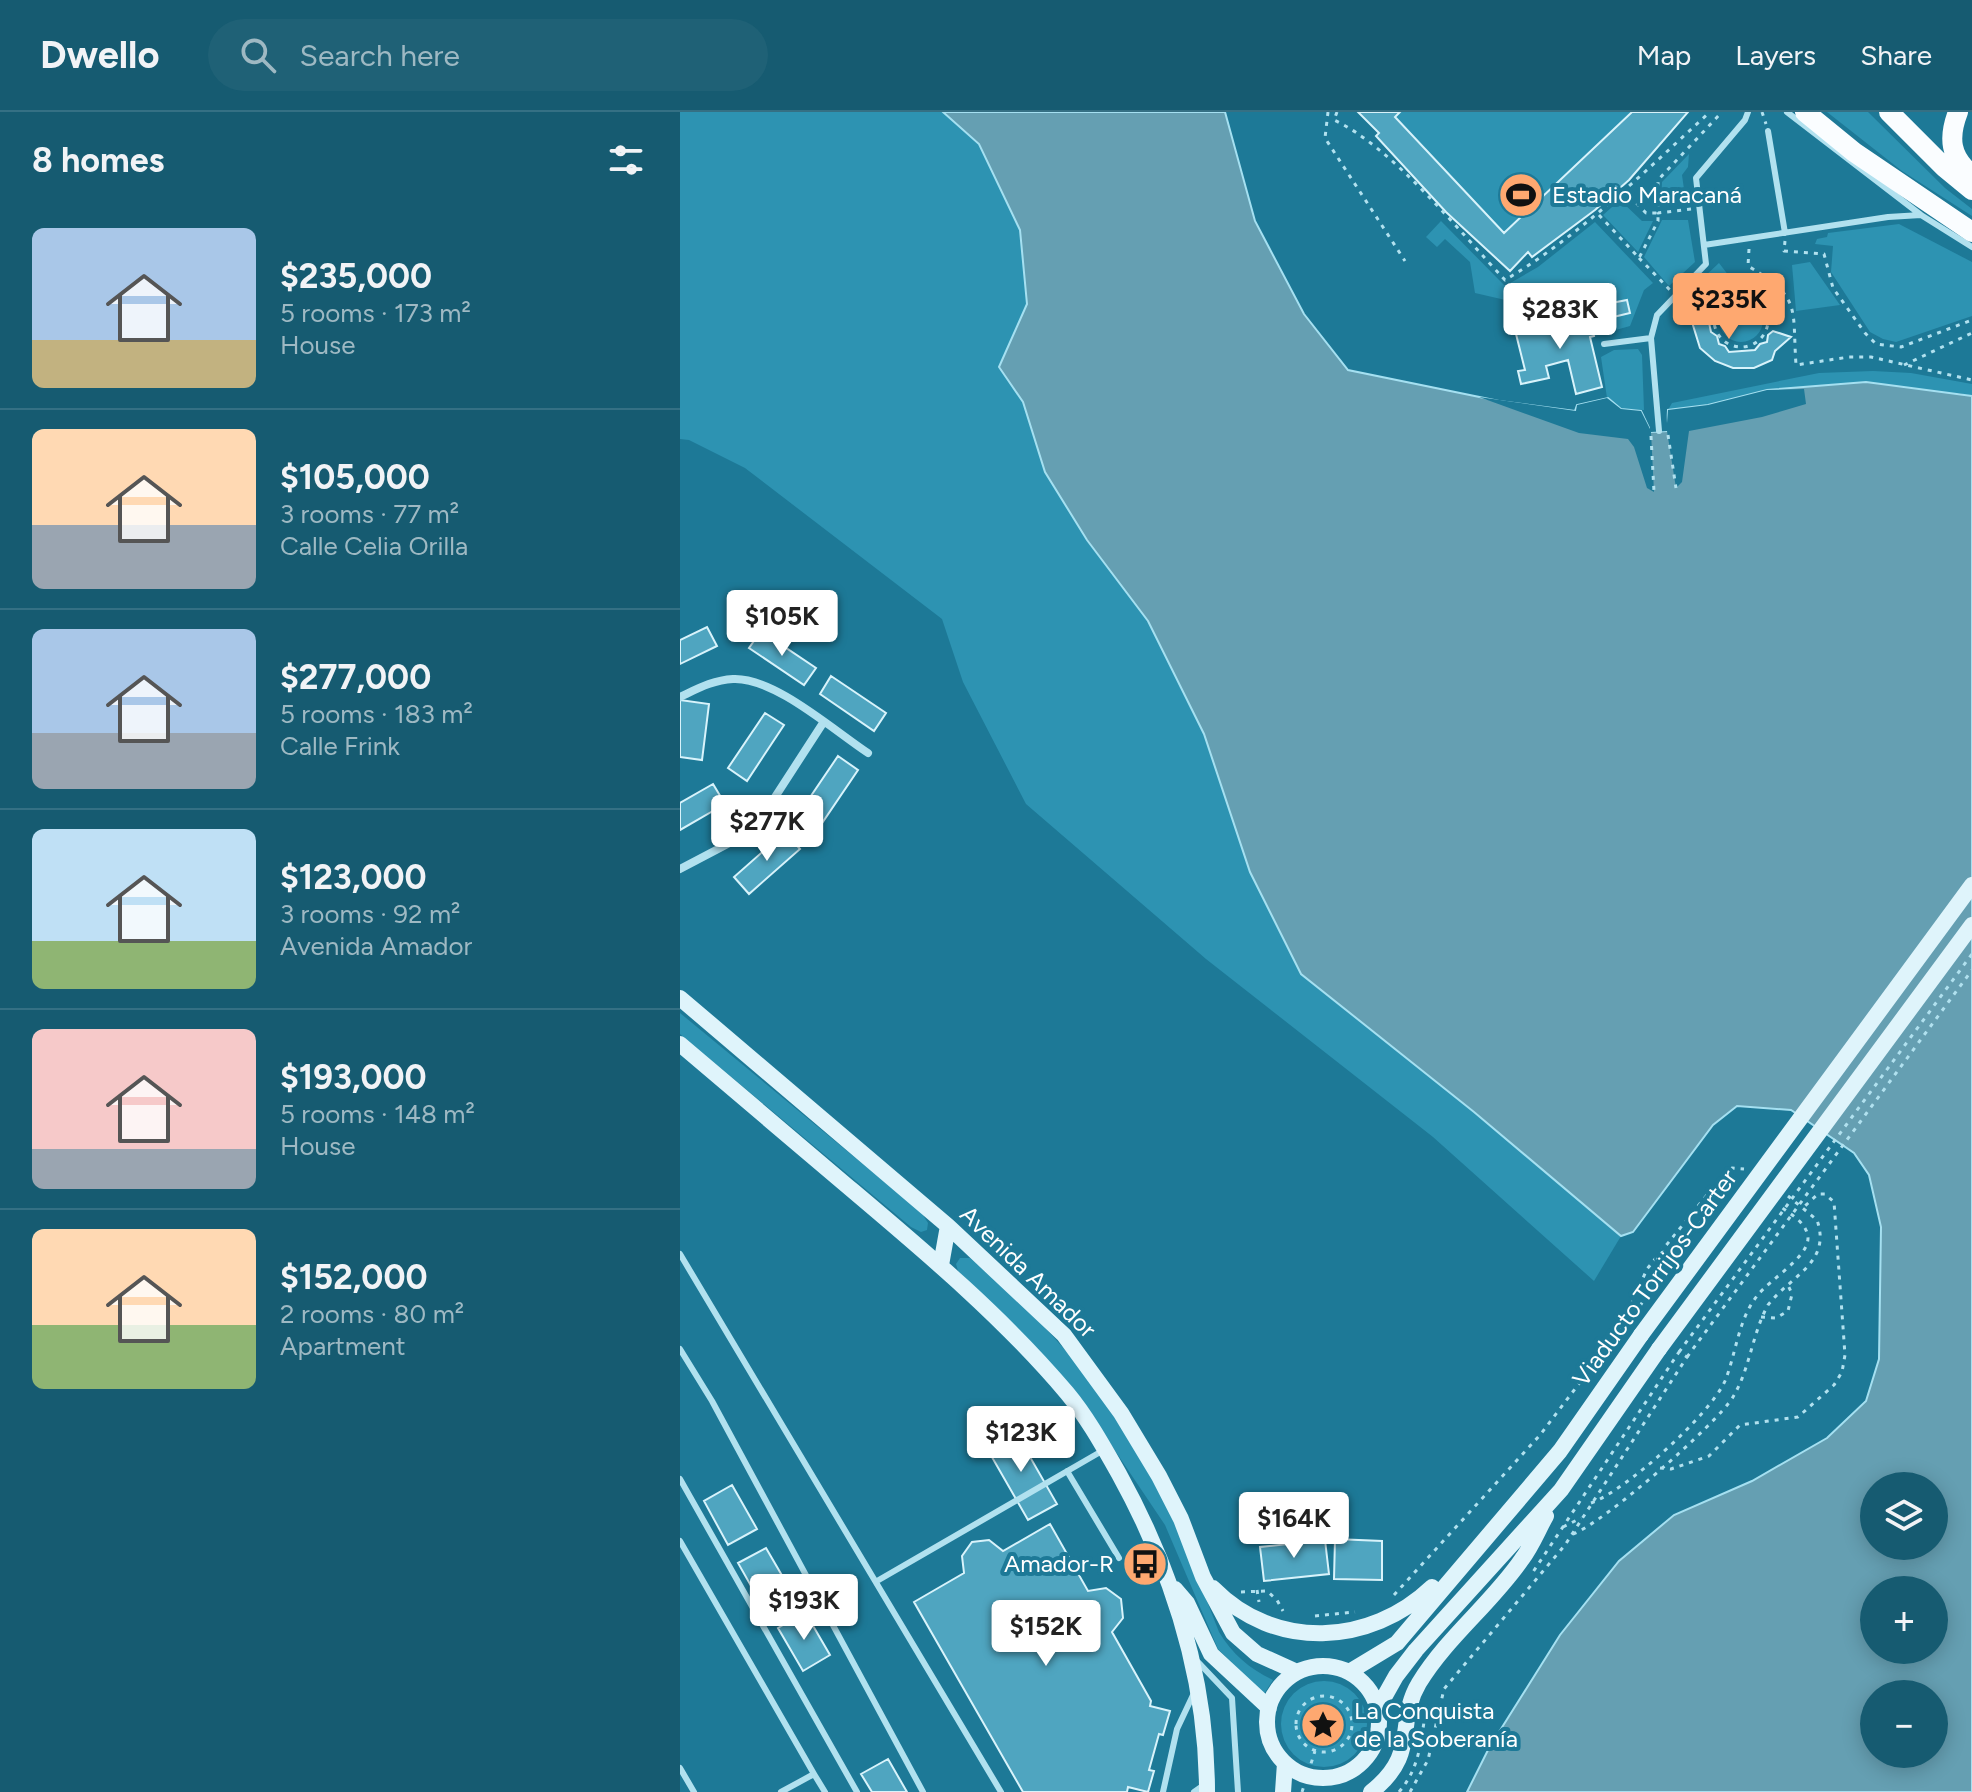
<!DOCTYPE html>
<meta charset="utf-8">
<style>
body{margin:0;font-family:Figtree,sans-serif;background:#1f6176;color:#f1f3f6;height:100vh;display:flex;flex-direction:column;font-size:30px;white-space:nowrap}
*{box-sizing:border-box;margin:0}
p{font-size:26px;color:#9eb9c3}
.icon{flex:none;width:44px;height:44px;fill:none;stroke:currentColor;stroke-width:2;stroke-linecap:round;stroke-linejoin:round}
.map{position:relative;flex:1;overflow:hidden}
.panel{display:flex;flex-direction:column;background:#165b71;width:680px}
.panel>*{flex:none}
.controls{position:absolute;left:1180px;top:1360px;display:grid;gap:16px}
.controls a{display:grid;place-items:center;width:88px;height:88px;border-radius:50%;background:#165b71;box-shadow:0 4px 20px #0003;font-size:40px}
.price{position:absolute;translate:-50% -68px;padding:0 18px;border-radius:8px;background:#fff;color:#222;font-size:26px;line-height:52px;filter:drop-shadow(0 2px 4px #0008)}
.price::after{content:'';position:absolute;left:50%;top:48px;width:24px;height:18px;margin-left:-12px;background:inherit;clip-path:polygon(0 0,100% 0,50% 100%)}
.price.on{background:#fea870;color:#111}
ul{padding:0;list-style:none}
li{display:flex;align-items:center;gap:24px;height:200px;padding:0 32px}
li+li{border-top:2px solid #357084}
li span{display:grid;place-items:center;flex:none;width:224px;height:160px;border-radius:12px;color:#555}
li>.icon{margin-inline-start:auto}
span .icon{width:96px;height:96px;fill:#fffc;stroke-width:1}
li b{font-size:34px}
h2{display:flex;justify-content:space-between;align-items:center;height:96px;padding:0 32px;font-size:34px}
header{display:flex;align-items:center;gap:48px;box-sizing:border-box;height:112px;padding:0 40px;background:#165b71;border-bottom:2px solid #357084}
header strong{font-size:38px}
nav{display:flex;gap:44px;margin-inline-start:auto;font-size:28px}
.search{width:560px;height:72px;background:#1f6176;display:flex;align-items:center;gap:20px;box-sizing:border-box;padding:0 28px;border-radius:44px;color:#9eb9c3;font-size:30px}
main{display:flex;flex:1;min-height:0}
.map>svg:first-child{display:block}
.green{fill:#2d93b2}
.water{fill:#659fb2;stroke:#a5e0f1;stroke-width:2;fill-rule:evenodd}
.pier{fill:#1d7997}
.building{fill:#4fa5c0;stroke:#d8f3fb;stroke-width:2}
.lines{fill:none;stroke-linecap:round;stroke-linejoin:round}
.path{stroke:#b1e1ef;stroke-width:3;stroke-dasharray:4 6;stroke-linecap:butt}
.lane{stroke:#b1e1ef;stroke-width:6}
.street{stroke:#b1e1ef;stroke-width:8}
.secondary{stroke:#dff4fb;stroke-width:16}
.primary{stroke:#fafdff;stroke-width:20}
.path-bridge{stroke:#b1e1ef;stroke-width:3;stroke-dasharray:4 6;stroke-linecap:butt}
.secondary-bridge{stroke:#dff4fb;stroke-width:16}
.labels{text-anchor:middle;stroke-width:8;stroke-linejoin:round;paint-order:stroke}
.poi-label{font-size:24px;fill:#fff;stroke:#1d7997;text-anchor:start}
.street-label{font-size:24px;fill:#fff;stroke:#1d7997}
</style>
<header>
<strong>Dwello</strong>
<div class="search"><svg class="icon" aria-label="search" viewBox="0 0 24 24"><circle cx="10" cy="10" r="6"/><path d="M15 15l6 6"/></svg>Search here</div>
<nav><a>Map</a><a>Layers</a><a>Share</a></nav>
</header>
<main>
<section class="panel">
<h2>8 homes<svg class="icon" aria-label="filters" viewBox="0 0 24 24"><path d="M4 7h16M4 17h16"/><circle cx="9" cy="7" r="2"/><circle cx="15" cy="17" r="2"/></svg></h2>
<ul>
<li><span style="background:linear-gradient(#a9c7e8 70%,#c2b280 0)"><svg class="icon" aria-label="home" viewBox="0 0 24 24"><path d="M3 11l9-7 9 7M6 9v11h12V9"/></svg></span><div><b>$235,000</b><p>5 rooms · 173 m²</p><p>House</p></div></li>
<li><span style="background:linear-gradient(#ffd9b3 60%,#9aa5b1 0)"><svg class="icon" aria-label="home" viewBox="0 0 24 24"><path d="M3 11l9-7 9 7M6 9v11h12V9"/></svg></span><div><b>$105,000</b><p>3 rooms · 77 m²</p><p>Calle Celia Orilla</p></div></li>
<li><span style="background:linear-gradient(#a9c7e8 65%,#9aa5b1 0)"><svg class="icon" aria-label="home" viewBox="0 0 24 24"><path d="M3 11l9-7 9 7M6 9v11h12V9"/></svg></span><div><b>$277,000</b><p>5 rooms · 183 m²</p><p>Calle Frink</p></div></li>
<li><span style="background:linear-gradient(#bfe0f5 70%,#8fb573 0)"><svg class="icon" aria-label="home" viewBox="0 0 24 24"><path d="M3 11l9-7 9 7M6 9v11h12V9"/></svg></span><div><b>$123,000</b><p>3 rooms · 92 m²</p><p>Avenida Amador</p></div></li>
<li><span style="background:linear-gradient(#f6c9c9 75%,#9aa5b1 0)"><svg class="icon" aria-label="home" viewBox="0 0 24 24"><path d="M3 11l9-7 9 7M6 9v11h12V9"/></svg></span><div><b>$193,000</b><p>5 rooms · 148 m²</p><p>House</p></div></li>
<li><span style="background:linear-gradient(#ffd9b3 60%,#8fb573 0)"><svg class="icon" aria-label="home" viewBox="0 0 24 24"><path d="M3 11l9-7 9 7M6 9v11h12V9"/></svg></span><div><b>$152,000</b><p>2 rooms · 80 m²</p><p>Apartment</p></div></li>
</ul>
</section>
<div class="map">
<svg width="1292" height="1680" viewBox="0 0 1292 1680">
<rect width="100%" height="100%" fill="#1d7997"/>
<path class="green" d="M0,0H263L299,32L340,118L347,192L320,255L343,290L365,360L407,429L468,509L524,622L570,760L620,862L794,1000L941,1124L914,1169L753,1025L526,847L346,692L283,570L262,507L65,356L9,328L0,327Z
M678,0H1008C962,56 912,103 852,144L848,141L830,159L766,100L696,24L698,21Z
M1147,0H1188L1265,76L1292,97V104L1222,59Z
M1009,42L1008,55L1002,63L1006,91L981,94L982,70Z
M940,88L962,109H973L958,140L923,103Z
M982,108H1008L1015,150L989,174L964,145Z
M761,109L825,174L858,155L915,110L973,171L964,178L950,214L914,224L908,201L860,212L848,185L834,190L795,181L790,150L765,127L757,135L746,125Z
M1219,112L1292,150V204L1216,230L1203,227L1190,220L1151,160L1153,134L1135,132L1137,127L1147,125L1148,121Z
M1130,150L1160,193L1116,199L1112,153Z
M1039,151L1049,164L1065,162L1063,177L1041,183L1031,191L1008,180Z
M1039 208a22 22 0 1 1 44 0a22 22 0 1 1-44 0Z
M958,237L962,243L964,298L941,297L927,286L921,245L934,238Z
M1193,259L1231,261L1292,272V284L1279,281L1087,278L1028,293L988,298L992,291L1139,261Z
M0,901L241,1100L248,1111L247,1118L241,1120L231,1115L0,922Z
M280,1146H290C375,1216 450,1305 494,1407C510,1444 524,1482 539,1520C552,1542 570,1557 593,1568L584,1582L538,1537L485,1413L403,1291L357,1236L278,1159L276,1152Z
M601 1612a43 43 0 1 1 86 0a43 43 0 1 1-86 0Z"/>
<path class="water" d="M263,0H545L575,109L624,202L668,258L819,289L895,299L897,293L928,286L941,297L961,299L971,320L987,319L988,298L1028,293L1087,278L1186,270L1292,284V1680H787L809,1636L880,1523L939,1449L994,1403L1072,1369L1147,1326L1186,1289L1199,1247L1201,1115L1189,1063L1174,1041L1111,998L1057,994L1033,1013L953,1120L941,1124L794,1000L621,862L570,760L524,622L468,509L407,428L365,360L343,290L319,255L347,192L340,118L299,32ZM1194,1374H1254V1434H1194ZM1194,1478H1254V1538H1194ZM1194,1582H1254V1642H1194Z"/>
<path class="pier" d="M1124,277L1126,292L1082,305L1009,319L1002,370L996,376L987,319L971,320L974,380L967,376L954,335L948,327L899,321L799,285L896,299L897,293L927,286L941,297L961,299L970,317V308L973,316L983,315L985,295L987,311L988,298L1028,293L1087,278Z"/>
<path class="building" d="M678,0H720L715,5L824,121L952,0H1008L949,68L915,98L852,145L848,140L830,159L766,100L696,24L699,21Z
M1004,186L1031,195L1028,206L1031,220L1037,224L1039,232L1045,234L1049,240L1075,238L1080,232L1087,230L1088,223L1093,219L1111,225L1095,239L1092,248L1074,256H1053L1035,249L1020,236L1012,210L1015,203L999,197Z
M947,188L950,201L929,206L926,192Z
M909,200L914,224L910,225L922,275L896,282L888,248L866,254L869,266L841,272L838,259L845,258L835,218Z
M27,515L37,534L0,552V528Z
M81,519L136,556L124,573L69,536Z
M151,564L206,601L194,619L140,582Z
M0,588L29,592L22,648L0,645Z
M85,601L104,613L67,669L48,656Z
M158,644L178,658L138,717L118,703Z
M33,672L45,692L0,718V691Z
M105,720L120,737L69,782L54,765Z
M334,1317L377,1392L348,1408L305,1333Z
M52,1373L77,1417L48,1433L24,1389Z
M370,1412L408,1479L426,1476L441,1487L443,1506L432,1520L471,1589L470,1594L490,1599L483,1623L479,1622L469,1658L474,1659L468,1680L448,1675L447,1680H343L234,1490L284,1461L282,1444L292,1430L309,1428L323,1439Z
M655,1427L702,1429V1468L654,1467Z
M645,1428L649,1462L584,1469L580,1435Z
M86,1436L111,1479L83,1495L58,1451Z
M125,1500L150,1543L123,1559L98,1516Z
M208,1647L227,1680H192L181,1662Z"/>
<g class="lines">
<path class="path" d="M648,0L645,26L725,149
M657,0L654,8C712,35 779,119 825,168C901,123 965,59 1030,0
M1082,0L1086,12
M1011,97L978,101V68L1042,0
M919,103L959,146L978,109V101H966L944,78
M1105,129L1104,139L1144,142L1153,176L1185,221L1196,232L1221,235L1292,208
M1069,137L1068,154C1122,186 1112,195 1116,253L1169,245H1191L1292,268
M959,146L990,178
M1034 208a27 27 0 1 1 54 0a27 27 0 1 1-54 0Z
M1007,184L1037,196
M1224,253L1292,221
M988,323L996,376
M971,324L974,380
M1081,1205L1096,1206L1108,1199L1112,1182L1107,1171
M943,1211L967,1157L1044,1062L1052,1056L1064,1057
M980,1356L991,1357L1029,1344L1060,1313L1118,1305L1154,1273L1162,1260L1165,1243L1154,1090L1145,1082H1138L1125,1094
M911,1391C945,1379 1030,1303 1045,1269C1056,1242 1058,1208 1077,1184C1090,1167 1128,1146 1128,1126C1127,1111 1112,1103 1101,1095
M883,1415L901,1406
M893,1422C922,1412 1036,1313 1053,1285C1070,1257 1072,1222 1088,1193C1110,1164 1152,1151 1137,1108L1108,1084
M577,1478L579,1490
M561,1480L587,1479L597,1488L603,1499
M714,1483L860,1323L942,1215L953,1205L986,1153L1054,1069
M635,1504L675,1500
M616 1612a28 28 0 1 1 56 0a28 28 0 1 1-56 0Z
M622,1680L635,1639
M719,1680C742,1653 740,1626 747,1594
M730,1680L748,1648L764,1577L885,1433L1007,1245L999,1240L853,1460"/>
<path class="lane" d="M1107,0L1241,103L1292,135
M1088,19L1105,121
M1024,133L1208,105L1241,103
M971,226L979,319
M924,232L971,226L977,203L1026,152L1016,66L1065,8L1068,0
M0,1142L321,1680
M0,1237L32,1289L243,1680
M387,1359L439,1446
M0,1367L177,1680
M0,1429L134,1662L101,1680
M197,1469L422,1339
M518,1550L552,1586L558,1680
M0,1656L14,1680
M134,1662L145,1680
M483,1680L497,1617L514,1581
M514,1680L524,1673"/>
<path class="street" d="M0,585C17,577 33,568 53,567C94,565 153,618 188,641
M0,757L59,726L84,702L143,611"/>
<path class="secondary" d="M0,886L268,1114L384,1223L441,1301L479,1364L501,1407L523,1465L553,1521L577,1542L617,1560
M0,932C55,979 111,1026 166,1073C243,1138 322,1204 387,1281C407,1305 423,1334 439,1362C493,1460 527,1568 527,1680
M261,1153L268,1114
M533,1476C595,1539 690,1534 752,1475
M495,1477L507,1491L531,1542L589,1596
M587 1610a56 56 0 1 1 112 0a56 56 0 1 1-112 0Z
M669,1560L717,1531L880,1339L961,1223
M698,1596L716,1564L736,1538L881,1378L979,1237
M603,1680L605,1651
M691,1680C740,1642 715,1611 739,1571C767,1525 812,1491 842,1447C852,1434 858,1418 866,1404"/>
<path class="primary" d="M1125,0L1174,40L1292,120
M1209,0L1264,55L1292,78
M1278,0C1268,26 1270,45 1292,63"/>
<path class="path-bridge" d="M999,1240L1292,842
M1007,1245L1292,858"/>
<path class="secondary-bridge" d="M961,1223L1292,773
M979,1237L1292,813"/>
</g>
<defs>
<g id="stadium-disc" transform="scale(2.3)"><circle r="9.5" fill="#fea870" stroke="#1d7997"/><path d="M0-5a6.5 5 0 1 0 0 10a6.5 5 0 1 0 0-10ZM-3.5-1.8h7v3.6h-7Z" fill="#111"/></g>
<g id="bus-disc" transform="scale(2.3)"><circle r="9.5" fill="#fea870" stroke="#1d7997"/><path d="M-5-6H5V4H4V6H2V4H-2V6H-4V4H-5ZM-3.5-4V0h7V-4ZM-3.5 1.2v1.5H-2V1.2ZM2 1.2v1.5H3.5V1.2Z" fill="#111"/></g>
<g id="sight-disc" transform="scale(2.3)"><circle r="9.5" fill="#fea870" stroke="#1d7997"/><path d="M0-6L1.8-2.2L6-1.7L2.9 1.2L3.7 5.4L0 3.3L-3.7 5.4L-2.9 1.2L-6-1.7L-1.8-2.2Z" fill="#111"/></g>
</defs>
<g fill-rule="evenodd">
<use href="#stadium-disc" x="841" y="83"/>
<use href="#bus-disc" x="465" y="1452"/>
<use href="#sight-disc" x="643" y="1613"/>
</g>
<g class="labels">
<g class="poi-label">
<text x="872" y="91">Estadio Maracaná</text>
<text x="434" y="1460" text-anchor="end">Amador-R</text>
<text x="674" y="1607">La Conquista<tspan x="674" dy="28">de la Soberanía</tspan></text>
</g>
<g class="street-label">
<text transform="translate(348 1160) rotate(44)" y="8">Avenida Amador</text>
<text transform="translate(975 1166) rotate(-54)" y="8">Viaducto Torrijos-Carter</text>
</g>
</g>
</svg>
<div class="controls">
<a><svg class="icon" aria-label="layers" viewBox="0 0 24 24"><path d="M12 4l9 5-9 5-9-5zM3 14l9 5 9-5"/></svg></a>
<a>+</a>
<a>−</a>
</div>
<b class="price on" style="left:1049px;top:229px">$235K</b>
<b class="price" style="left:880px;top:239px">$283K</b>
<b class="price" style="left:102px;top:546px">$105K</b>
<b class="price" style="left:87px;top:751px">$277K</b>
<b class="price" style="left:341px;top:1362px">$123K</b>
<b class="price" style="left:614px;top:1448px">$164K</b>
<b class="price" style="left:124px;top:1530px">$193K</b>
<b class="price" style="left:366px;top:1556px">$152K</b>
</div>
</main>
